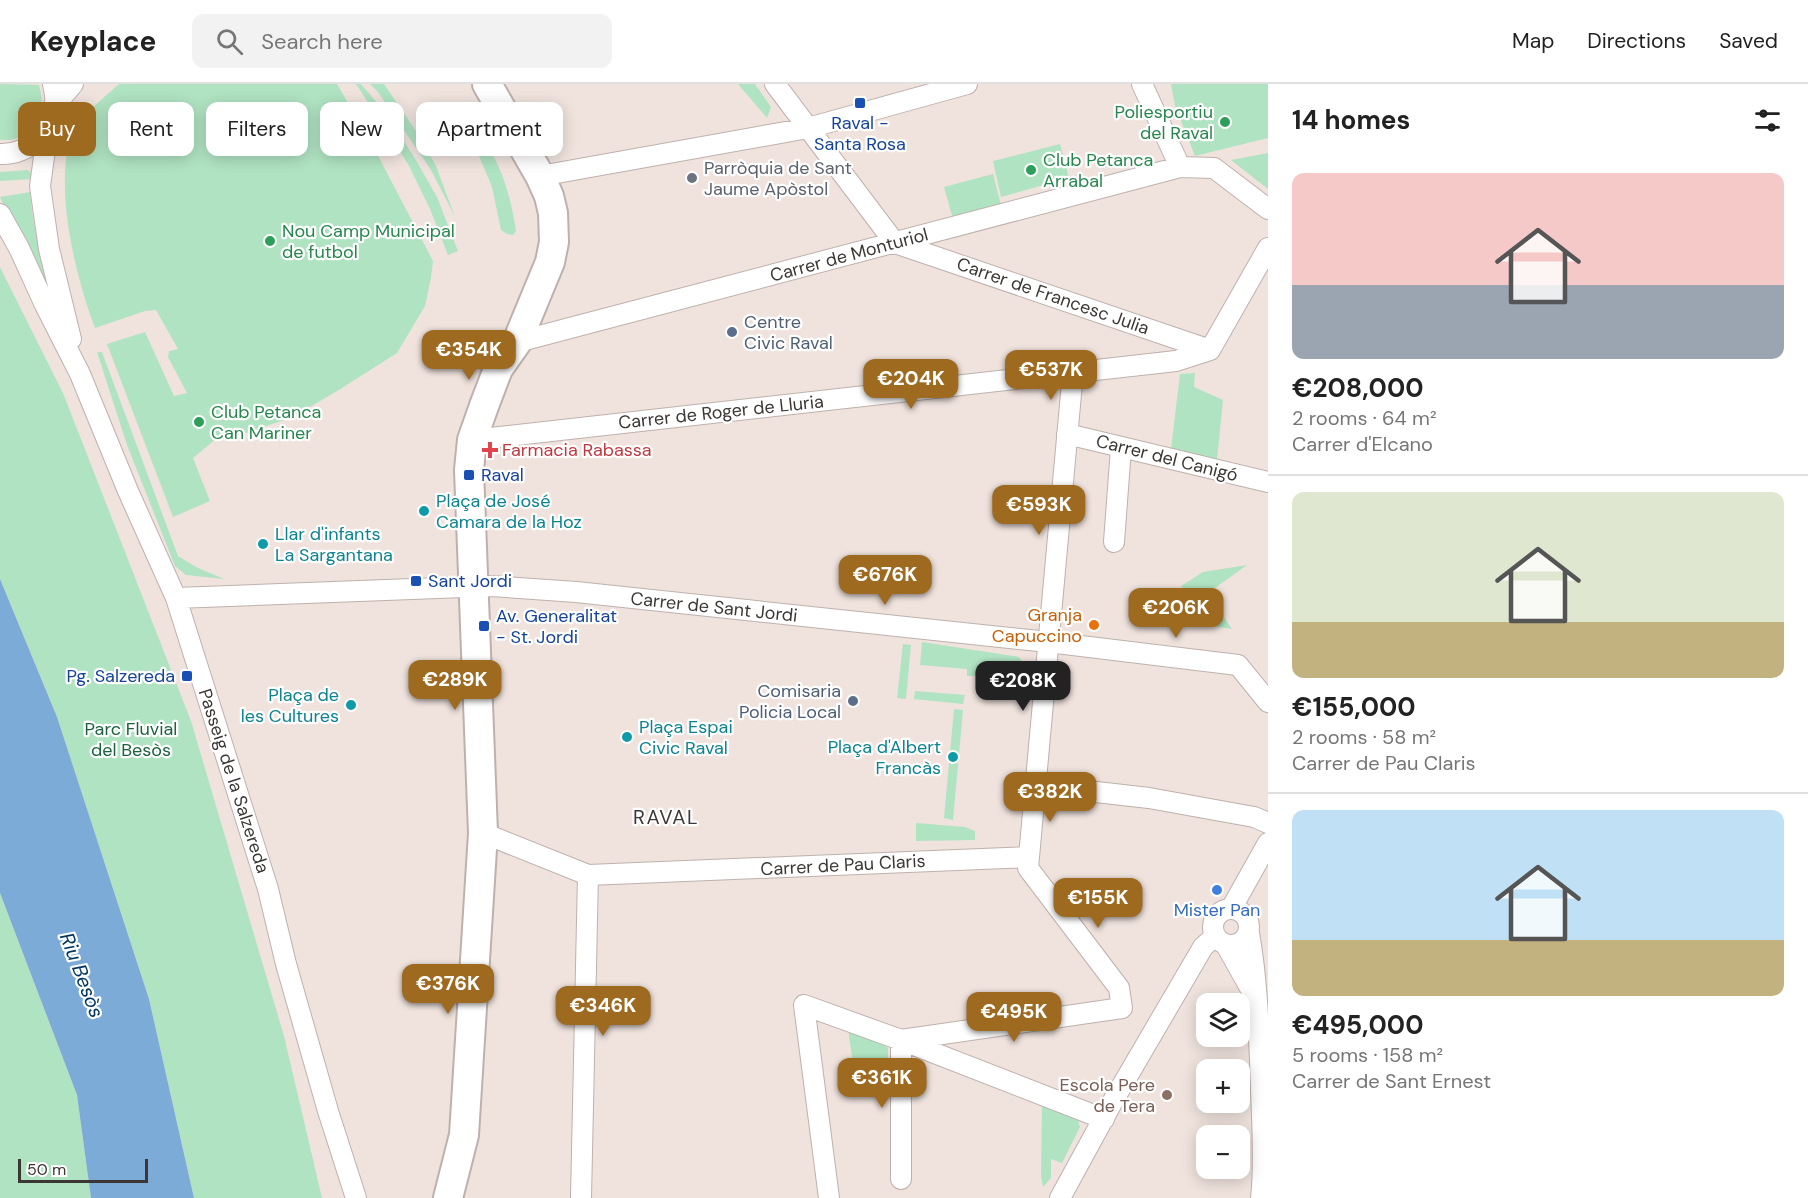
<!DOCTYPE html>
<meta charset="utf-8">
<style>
body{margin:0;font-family:"DM Sans",sans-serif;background:#f2f2f2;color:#222;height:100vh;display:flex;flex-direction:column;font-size:22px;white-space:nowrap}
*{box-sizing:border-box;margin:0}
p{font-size:20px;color:#767676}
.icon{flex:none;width:33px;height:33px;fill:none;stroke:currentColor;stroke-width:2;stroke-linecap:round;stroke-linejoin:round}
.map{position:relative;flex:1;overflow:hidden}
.side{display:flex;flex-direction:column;background:#fff;width:540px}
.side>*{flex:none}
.guide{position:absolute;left:18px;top:18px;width:570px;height:54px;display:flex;gap:12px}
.buttons{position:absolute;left:1196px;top:909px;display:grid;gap:12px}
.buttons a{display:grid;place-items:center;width:54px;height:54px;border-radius:12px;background:#fff;box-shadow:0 3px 15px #0003;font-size:30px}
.scale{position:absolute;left:18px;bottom:15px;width:130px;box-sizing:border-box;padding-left:6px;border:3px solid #3c3735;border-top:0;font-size:16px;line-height:21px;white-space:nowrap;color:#3c3735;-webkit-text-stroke:4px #fff;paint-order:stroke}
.price{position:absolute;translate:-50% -51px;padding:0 14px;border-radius:12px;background:#9d6a1f;color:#fff;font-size:20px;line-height:39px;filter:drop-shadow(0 2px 3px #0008)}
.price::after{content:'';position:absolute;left:50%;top:36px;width:18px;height:14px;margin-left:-9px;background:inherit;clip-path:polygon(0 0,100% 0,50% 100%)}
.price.on{background:#222;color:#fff}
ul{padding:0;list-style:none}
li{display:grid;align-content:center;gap:12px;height:318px;padding:0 24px}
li+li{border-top:2px solid #e0e0e0}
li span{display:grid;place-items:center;height:186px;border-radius:12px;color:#555}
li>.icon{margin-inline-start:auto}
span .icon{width:108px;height:108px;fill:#fffc;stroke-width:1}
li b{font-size:26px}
h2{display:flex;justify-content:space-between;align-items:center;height:72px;padding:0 24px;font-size:26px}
.chip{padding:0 21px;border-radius:12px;background:#fff;box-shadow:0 3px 15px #0003;font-size:21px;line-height:54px}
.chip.on{background:#9d6a1f;color:#fff}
header{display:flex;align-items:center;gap:36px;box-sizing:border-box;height:84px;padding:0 30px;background:#fff;border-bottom:2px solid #e0e0e0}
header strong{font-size:28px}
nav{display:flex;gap:33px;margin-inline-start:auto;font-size:21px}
.search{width:420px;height:54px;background:#f2f2f2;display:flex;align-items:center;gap:15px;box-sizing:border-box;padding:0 21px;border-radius:12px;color:#767676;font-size:22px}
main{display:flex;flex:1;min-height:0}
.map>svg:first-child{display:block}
.green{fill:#b0e3c2}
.water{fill:#7cabd8}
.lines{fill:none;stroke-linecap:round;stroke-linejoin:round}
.street-casing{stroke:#beb1ad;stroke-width:22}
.secondary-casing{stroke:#beb1ad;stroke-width:32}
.street{stroke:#fff;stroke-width:20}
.secondary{stroke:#fff;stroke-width:28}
.transit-dot{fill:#1a4fb4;stroke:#fff;stroke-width:2}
.leisure-dot{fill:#2e9e5b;stroke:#fff;stroke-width:2}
.worship-dot{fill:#6b7280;stroke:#fff;stroke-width:2}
.service-dot{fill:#5c6f8a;stroke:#fff;stroke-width:2}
.health-dot{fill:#e0444e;stroke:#fff;stroke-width:2}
.culture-dot{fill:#0f9aa8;stroke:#fff;stroke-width:2}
.food-dot{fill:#e8710a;stroke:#fff;stroke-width:2}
.shop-dot{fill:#3f7fe0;stroke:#fff;stroke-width:2}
.education-dot{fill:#8d6e63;stroke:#fff;stroke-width:2}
.labels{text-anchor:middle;stroke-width:4.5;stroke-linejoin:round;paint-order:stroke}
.leisure-label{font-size:18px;fill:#27864d;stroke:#fff;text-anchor:start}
.transit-label{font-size:18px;fill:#164399;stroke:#fff;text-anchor:start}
.worship-label{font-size:18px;fill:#5b616d;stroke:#fff;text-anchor:start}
.street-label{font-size:18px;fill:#3c3735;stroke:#fff}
.service-label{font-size:18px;fill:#4e5e75;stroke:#fff;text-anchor:start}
.health-label{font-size:18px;fill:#be3a42;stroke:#fff;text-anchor:start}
.culture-label{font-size:18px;fill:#0d838f;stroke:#fff;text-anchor:start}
.food-label{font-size:18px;fill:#c56008;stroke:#fff;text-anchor:end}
.park-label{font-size:18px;fill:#1d623e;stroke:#fff}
.shop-label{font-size:18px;fill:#366cbe;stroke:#fff}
.education-label{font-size:18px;fill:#785e54;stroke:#fff;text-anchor:end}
.neighbourhood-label{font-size:20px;letter-spacing:1.5px;fill:#3c3735;stroke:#fff}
.water-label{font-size:20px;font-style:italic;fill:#003761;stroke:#fff}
</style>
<header>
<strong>Keyplace</strong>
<div class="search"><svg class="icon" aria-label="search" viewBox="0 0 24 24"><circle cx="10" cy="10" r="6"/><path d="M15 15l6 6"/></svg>Search here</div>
<nav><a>Map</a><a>Directions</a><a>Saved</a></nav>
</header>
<main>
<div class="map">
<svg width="1268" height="1114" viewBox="0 0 1268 1114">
<rect width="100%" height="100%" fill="#f0e3de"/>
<path class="green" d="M0,0L39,1C48,30 33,58 0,56Z
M119,0H337L374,64L433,177L431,194L425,222L397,269L342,304L293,333L240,351L223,349L193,374L210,417L173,433L107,260L145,248L174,312L187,309L168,273L169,267L178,265L156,226L145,227L95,244C76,194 51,96 74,46C80,32 107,11 119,0Z
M356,0H361L379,21L413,71L437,113L458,167L448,171L430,125L408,80Z
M370,0H384L418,50L436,82L455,133L431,86L378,8Z
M738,0H755L771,23L767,34Z
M1171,0H1268V54L1195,72L1175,22Z
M457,26C465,35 475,44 482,54C502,81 511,114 516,147L513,151L507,150L501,146L492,103L479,72L464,55Z
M1060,60L1069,94L1001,113L993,77Z
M1268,69V105L1231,76Z
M28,86L31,89V95L0,97V88Z
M993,90L1001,121L953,135L944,103Z
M30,108C34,153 45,195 60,237L56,238L0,113Z
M0,183L63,309L191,637L284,952L322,1114H194L149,915L57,633L0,495Z
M97,268H102L178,472L196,483L224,495L186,491L175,482L127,361Z
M1195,289L1194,303L1223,316L1217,376L1171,365L1180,290Z
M1247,481L1208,509L1232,545L1193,539L1196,522L1181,502L1203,488Z
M922,558L1019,573L1036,598V605L1003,600V591L967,592V585L920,581Z
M903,560L911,561L906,615L897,614Z
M915,607L965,611L963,620L914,615Z
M954,625L963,626L953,736L944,734Z
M916,739L965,743L975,747V756L916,757Z
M0,809L77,1011L91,1114H0Z
M848,945L881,959L888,964V974L853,979Z
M1042,1020L1077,1033L1080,1043L1062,1079L1051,1075V1094L1043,1103L1041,1092Z"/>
<path class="water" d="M0,495L57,633L149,915L194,1114H91L77,1011L0,809Z"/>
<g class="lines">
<g class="street-casing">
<path id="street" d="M775,0L895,159
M1142,0L1180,83
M56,20L73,0
M48,44L40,102L49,165L71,255
M0,70C27,71 55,48 55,19C56,13 54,6 53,0
M540,92L808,44L967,0
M0,130L19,164L45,221L80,290L128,407L176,514L268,805L286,880L328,1027L356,1114
M895,159L1210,266
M517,258L1180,83L1214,84L1268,125
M1067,350L1268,398
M472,356L1176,277L1210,266L1268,164
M1114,458L1121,364
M176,514L491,502L576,508L1048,558L1238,581L1268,618
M1035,701L1149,714L1254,733L1268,739
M483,749L588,791L1029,773
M1213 843a18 18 0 1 1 36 0a18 18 0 1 1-36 0Z
M1231,825L1268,759
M1249,849C1258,900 1259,952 1261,1004C1262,1040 1265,1078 1261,1114
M1226,861L1254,911
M901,956L1122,924L1119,904L1028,784L1073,288
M901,956V1095
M581,1114L588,791
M829,1114L804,921L901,956L1104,1035
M1060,1114L1113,1017L1203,863L1215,852"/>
</g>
<g class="secondary-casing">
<path id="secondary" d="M448,1114L464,1051L483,749L469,386L472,356L484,322L498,285L517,258L550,178L554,158L553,129L549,112L540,92L487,0"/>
</g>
<use href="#street" class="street"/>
<use href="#secondary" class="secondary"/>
</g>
<g class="transit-dot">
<rect x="854" y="13" width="12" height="12" rx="3"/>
<rect x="463" y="385" width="12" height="12" rx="3"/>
<rect x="410" y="491" width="12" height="12" rx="3"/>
<rect x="478" y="536" width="12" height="12" rx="3"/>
<rect x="181" y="586" width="12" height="12" rx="3"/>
</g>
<g class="leisure-dot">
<circle cx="1225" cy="38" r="6"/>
<circle cx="1031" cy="86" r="6"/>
<circle cx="270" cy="157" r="6"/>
<circle cx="199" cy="338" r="6"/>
</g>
<circle class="worship-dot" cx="692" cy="94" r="6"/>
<g class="service-dot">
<circle cx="732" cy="248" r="6"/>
<circle cx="853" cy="617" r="6"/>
</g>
<path class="health-dot" d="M487 357h6v6h6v6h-6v6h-6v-6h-6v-6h6z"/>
<g class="culture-dot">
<circle cx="424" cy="427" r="6"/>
<circle cx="263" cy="460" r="6"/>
<circle cx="351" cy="621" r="6"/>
<circle cx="627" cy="653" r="6"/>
<circle cx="953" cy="673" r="6"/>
</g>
<circle class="food-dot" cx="1094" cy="541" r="6"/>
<circle class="shop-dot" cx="1217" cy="806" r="6"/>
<circle class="education-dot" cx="1167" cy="1011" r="6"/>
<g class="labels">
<g class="leisure-label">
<text x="1213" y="34" text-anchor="end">Poliesportiu<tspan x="1213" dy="21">del Raval</tspan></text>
<text x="1043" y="82">Club Petanca<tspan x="1043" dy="21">Arrabal</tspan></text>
<text x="282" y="153">Nou Camp Municipal<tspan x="282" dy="21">de futbol</tspan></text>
<text x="211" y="334">Club Petanca<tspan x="211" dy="21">Can Mariner</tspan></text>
</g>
<g class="transit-label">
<text x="860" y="45" text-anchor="middle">Raval -<tspan x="860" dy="21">Santa Rosa</tspan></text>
<text x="481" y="397">Raval</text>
<text x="428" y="503">Sant Jordi</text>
<text x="496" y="538">Av. Generalitat<tspan x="496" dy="21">- St. Jordi</tspan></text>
<text x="175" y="598" text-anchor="end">Pg. Salzereda</text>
</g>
<g class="worship-label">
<text x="704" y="90">Parròquia de Sant<tspan x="704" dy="21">Jaume Apòstol</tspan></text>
</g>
<g class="street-label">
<text transform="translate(849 171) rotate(-15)" y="6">Carrer de Monturiol</text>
<text transform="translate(1053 212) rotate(19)" y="6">Carrer de Francesc Julia</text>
<text transform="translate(721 328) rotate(-6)" y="6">Carrer de Roger de Lluria</text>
<text transform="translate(1167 374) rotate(14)" y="6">Carrer del Canigó</text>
<text transform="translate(714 523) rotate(6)" y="6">Carrer de Sant Jordi</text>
<text transform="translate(234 697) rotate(72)" y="6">Passeig de la Salzereda</text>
<text transform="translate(843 781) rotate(-3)" y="6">Carrer de Pau Claris</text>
</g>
<g class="service-label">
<text x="744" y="244">Centre<tspan x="744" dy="21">Civic Raval</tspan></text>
<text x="841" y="613" text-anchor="end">Comisaria<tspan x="841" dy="21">Policia Local</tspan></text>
</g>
<g class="health-label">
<text x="502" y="372">Farmacia Rabassa</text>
</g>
<g class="culture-label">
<text x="436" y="423">Plaça de José<tspan x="436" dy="21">Camara de la Hoz</tspan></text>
<text x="275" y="456">Llar d'infants<tspan x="275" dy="21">La Sargantana</tspan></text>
<text x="339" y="617" text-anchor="end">Plaça de<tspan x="339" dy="21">les Cultures</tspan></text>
<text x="639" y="649">Plaça Espai<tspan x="639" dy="21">Civic Raval</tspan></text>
<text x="941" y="669" text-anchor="end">Plaça d'Albert<tspan x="941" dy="21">Francàs</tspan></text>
</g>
<g class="food-label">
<text x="1082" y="537">Granja<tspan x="1082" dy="21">Capuccino</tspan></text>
</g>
<g class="park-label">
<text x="131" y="651">Parc Fluvial<tspan x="131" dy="21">del Besòs</tspan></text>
</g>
<g class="shop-label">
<text x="1217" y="832">Mister Pan</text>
</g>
<g class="education-label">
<text x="1155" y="1007">Escola Pere<tspan x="1155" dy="21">de Tera</tspan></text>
</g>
<g class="neighbourhood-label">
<text x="666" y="740">RAVAL</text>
</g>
<g class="water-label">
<text transform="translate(82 891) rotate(69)" y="7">Riu Besòs</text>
</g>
</g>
</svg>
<div class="buttons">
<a><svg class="icon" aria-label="layers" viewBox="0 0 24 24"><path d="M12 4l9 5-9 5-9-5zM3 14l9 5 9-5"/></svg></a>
<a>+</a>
<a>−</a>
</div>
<div class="scale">50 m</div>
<b class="price" style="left:469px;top:297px">€354K</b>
<b class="price" style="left:1051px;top:317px">€537K</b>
<b class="price" style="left:911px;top:326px">€204K</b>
<b class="price" style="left:1039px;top:452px">€593K</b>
<b class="price" style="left:885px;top:522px">€676K</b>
<b class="price" style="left:1176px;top:555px">€206K</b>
<b class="price" style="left:455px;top:627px">€289K</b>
<b class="price on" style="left:1023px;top:628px">€208K</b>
<b class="price" style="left:1050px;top:739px">€382K</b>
<b class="price" style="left:1098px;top:845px">€155K</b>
<b class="price" style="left:448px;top:931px">€376K</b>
<b class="price" style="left:603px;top:953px">€346K</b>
<b class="price" style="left:1014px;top:959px">€495K</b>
<b class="price" style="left:882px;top:1025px">€361K</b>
<div class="guide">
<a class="chip on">Buy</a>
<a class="chip">Rent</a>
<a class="chip">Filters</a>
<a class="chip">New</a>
<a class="chip">Apartment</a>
</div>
</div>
<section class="side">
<h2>14 homes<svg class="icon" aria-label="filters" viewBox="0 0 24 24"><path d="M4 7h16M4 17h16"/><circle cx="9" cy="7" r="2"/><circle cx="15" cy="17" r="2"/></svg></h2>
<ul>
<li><span style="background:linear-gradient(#f6c9c9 60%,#9aa5b1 0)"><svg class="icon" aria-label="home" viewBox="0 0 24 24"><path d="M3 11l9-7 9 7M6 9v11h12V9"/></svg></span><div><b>€208,000</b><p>2 rooms · 64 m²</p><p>Carrer d'Elcano</p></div></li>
<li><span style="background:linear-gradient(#dfe7d0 70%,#c2b280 0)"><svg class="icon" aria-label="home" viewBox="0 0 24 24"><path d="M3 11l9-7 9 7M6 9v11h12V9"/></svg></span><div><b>€155,000</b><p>2 rooms · 58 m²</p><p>Carrer de Pau Claris</p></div></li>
<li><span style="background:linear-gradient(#bfe0f5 70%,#c2b280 0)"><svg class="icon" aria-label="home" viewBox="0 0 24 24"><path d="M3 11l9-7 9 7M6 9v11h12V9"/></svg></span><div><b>€495,000</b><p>5 rooms · 158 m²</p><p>Carrer de Sant Ernest</p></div></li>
</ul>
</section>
</main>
